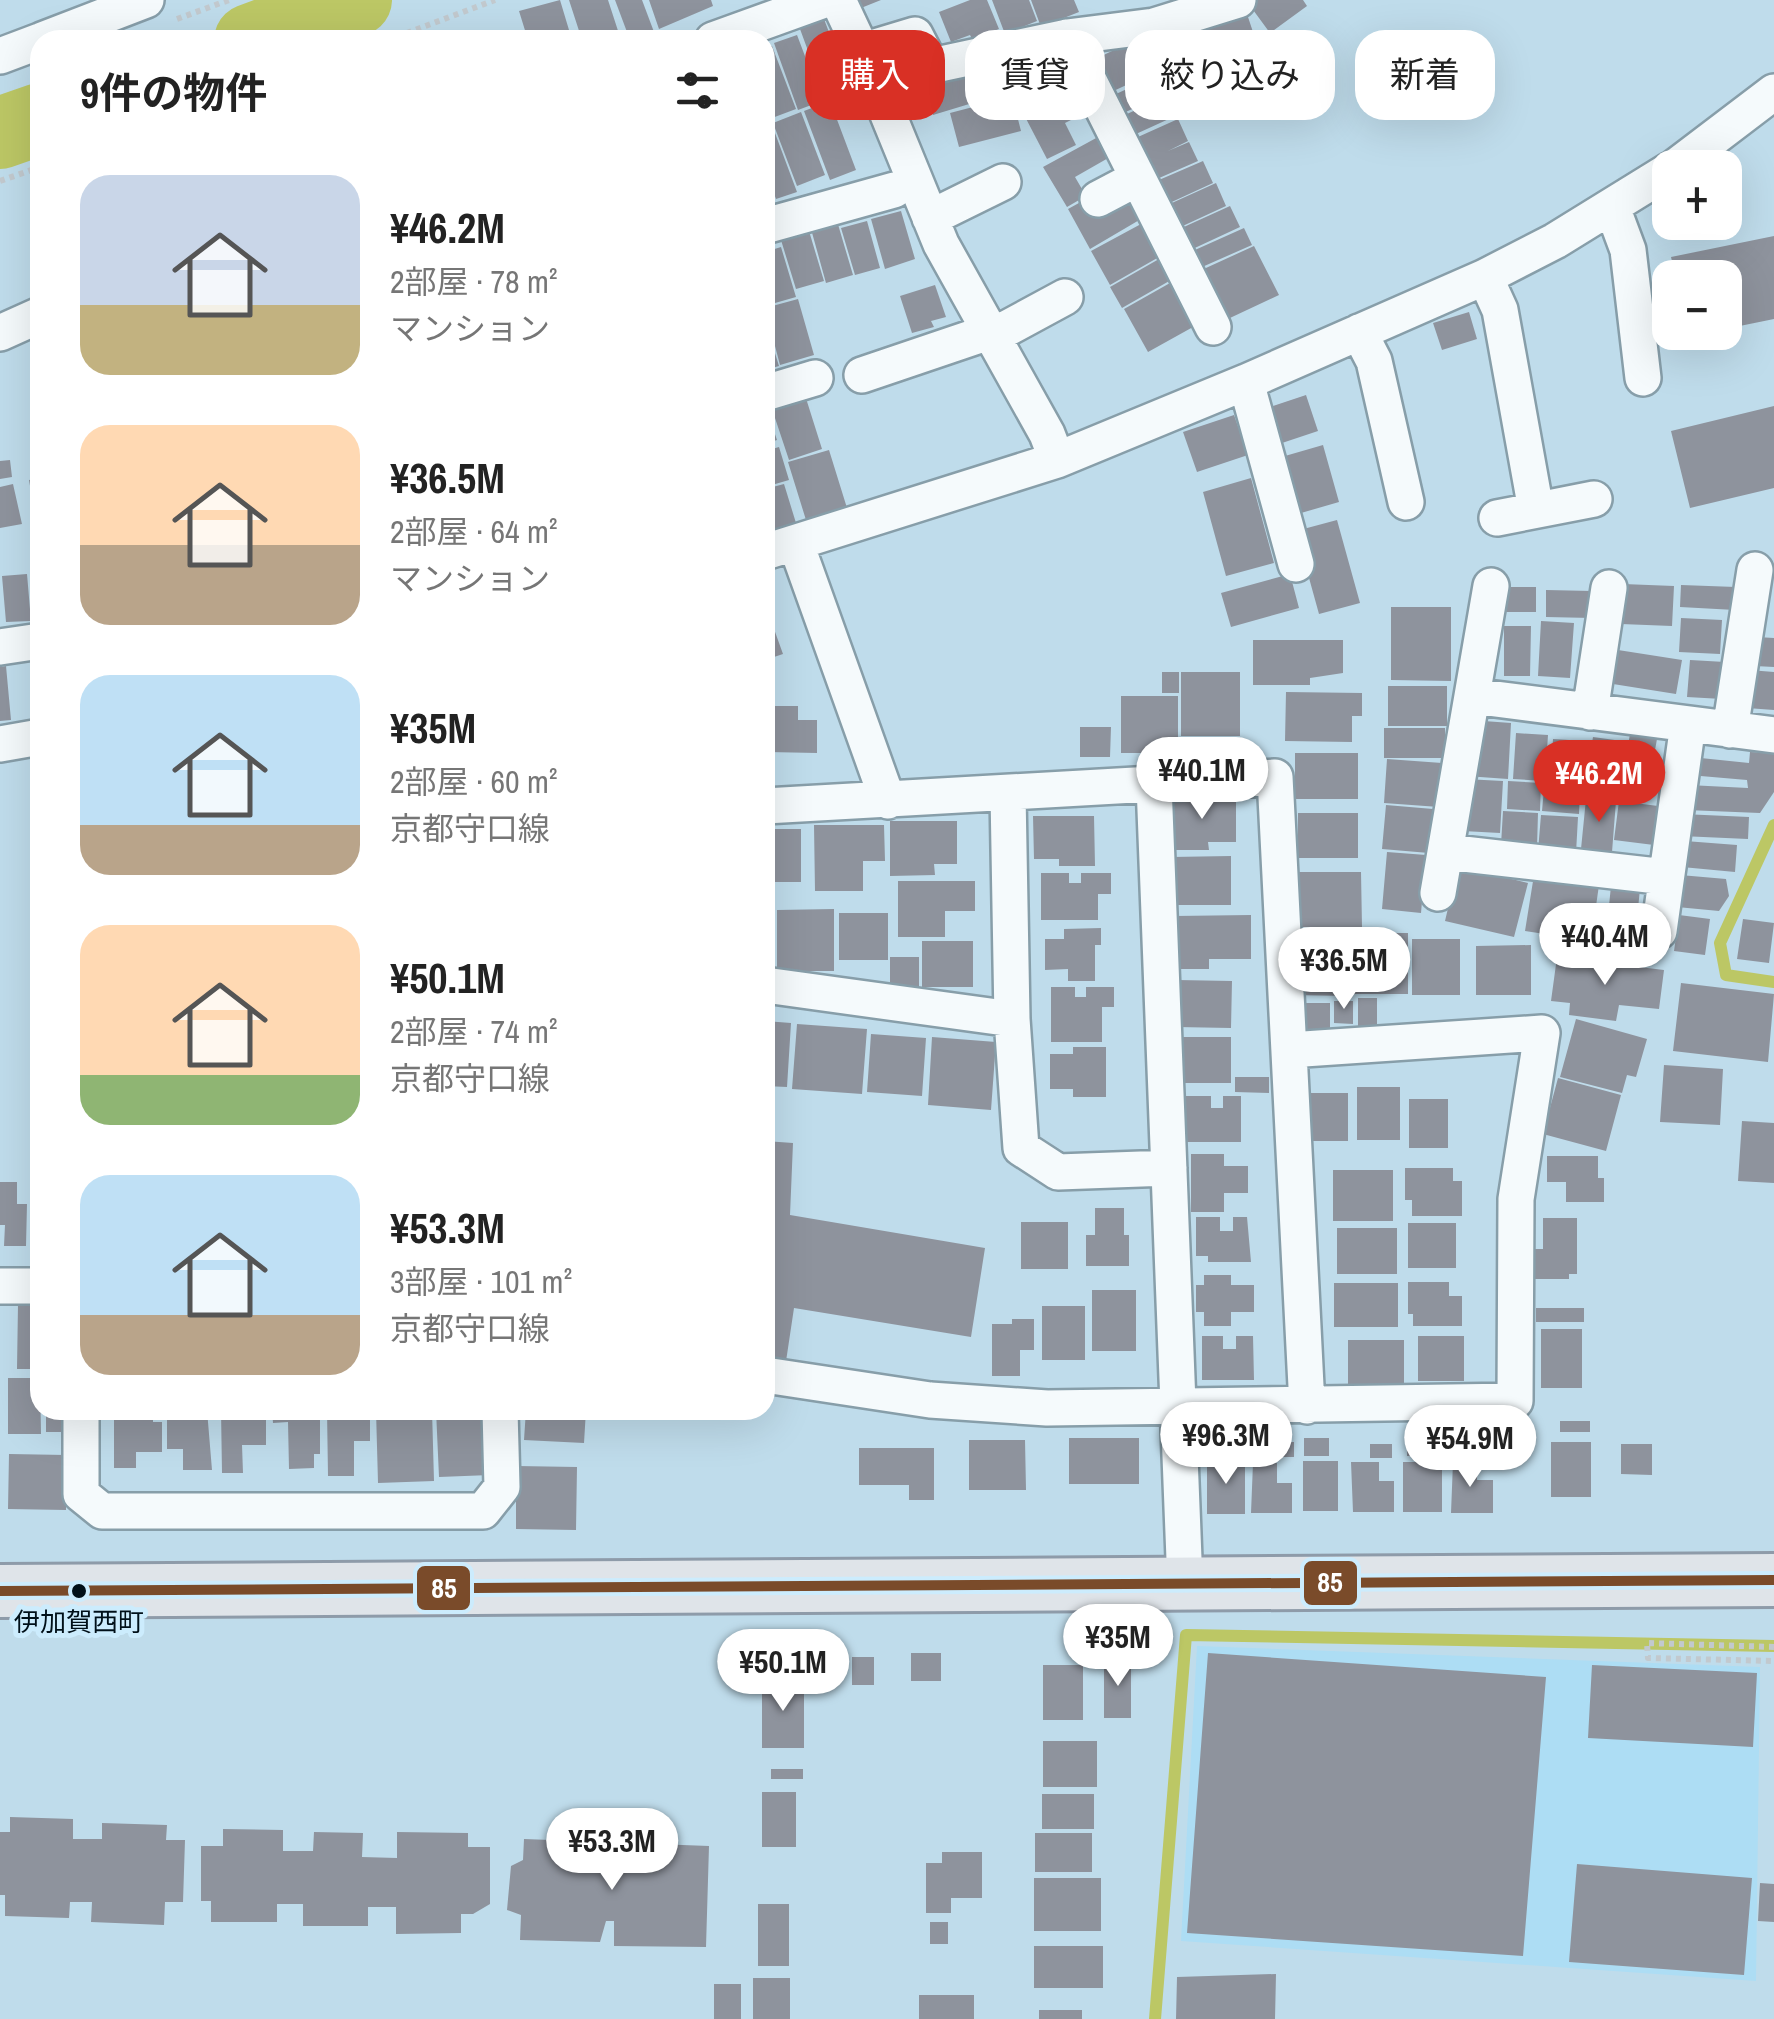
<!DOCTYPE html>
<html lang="ja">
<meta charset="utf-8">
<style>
body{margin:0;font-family:"Archivo Narrow","Noto Sans JP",sans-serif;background:#f6f6f6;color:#222;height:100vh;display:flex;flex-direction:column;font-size:38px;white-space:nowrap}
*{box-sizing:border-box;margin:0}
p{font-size:32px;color:#767676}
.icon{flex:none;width:55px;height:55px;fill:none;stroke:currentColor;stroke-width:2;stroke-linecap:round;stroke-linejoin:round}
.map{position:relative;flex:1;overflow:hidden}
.details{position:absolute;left:30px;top:30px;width:745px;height:1390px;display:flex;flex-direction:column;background:#fff;border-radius:30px;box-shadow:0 10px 40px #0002}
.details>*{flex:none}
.hud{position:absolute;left:805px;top:30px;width:818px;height:90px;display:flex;gap:20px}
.controls{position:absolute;left:1652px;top:150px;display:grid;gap:20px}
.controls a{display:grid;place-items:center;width:90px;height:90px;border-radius:20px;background:#fff;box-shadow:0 10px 40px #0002;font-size:50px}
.price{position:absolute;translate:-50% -85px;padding:0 22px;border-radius:35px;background:#fff;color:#222;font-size:32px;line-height:65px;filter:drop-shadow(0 2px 5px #0008)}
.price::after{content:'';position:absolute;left:50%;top:60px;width:30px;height:22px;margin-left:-15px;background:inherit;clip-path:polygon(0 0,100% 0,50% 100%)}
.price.selected{background:#d93025;color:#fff}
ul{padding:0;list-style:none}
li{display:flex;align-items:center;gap:30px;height:250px;padding:0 50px}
li span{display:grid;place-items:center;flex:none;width:280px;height:200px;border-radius:30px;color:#555}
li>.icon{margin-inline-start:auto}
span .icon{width:120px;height:120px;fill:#fffc;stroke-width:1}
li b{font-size:42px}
h2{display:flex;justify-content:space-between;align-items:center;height:120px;padding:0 50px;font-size:42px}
.chip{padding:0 35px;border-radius:30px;background:#fff;box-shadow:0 10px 40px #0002;font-size:35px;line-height:90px}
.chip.selected{background:#d93025;color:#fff}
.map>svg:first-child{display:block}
.built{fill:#adddf4}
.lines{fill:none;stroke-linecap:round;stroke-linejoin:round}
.stream{stroke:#bcc765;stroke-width:12}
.river{stroke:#bcc765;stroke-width:72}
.building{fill:#8e939d}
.street-casing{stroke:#879ea9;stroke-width:40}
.primary-casing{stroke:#8e9ba9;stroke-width:58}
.path{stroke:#c2c9ce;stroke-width:6;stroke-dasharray:5 5;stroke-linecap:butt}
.street{stroke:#f5fafc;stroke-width:35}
.primary{stroke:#dfe4e9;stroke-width:52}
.bus-1-casing{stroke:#ccecfd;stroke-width:18}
.bus-1{stroke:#7a4b2a;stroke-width:10}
.bus-dot{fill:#001019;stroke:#ccecfd;stroke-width:4}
.labels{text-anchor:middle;stroke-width:10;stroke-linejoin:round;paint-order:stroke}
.bus-label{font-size:26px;fill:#001019;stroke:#ccecfd}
.line-badge{stroke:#ccecfd;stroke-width:4}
.badge-label{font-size:28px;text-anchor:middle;font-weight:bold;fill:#fff}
</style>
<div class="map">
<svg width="1774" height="2019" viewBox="0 0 1774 2019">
<rect width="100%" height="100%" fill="#bfdceb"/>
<path class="built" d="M1197,1646L1760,1667L1756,1981L1181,1941Z"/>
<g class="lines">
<path class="stream" d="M1774,825L1720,943L1726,975L1774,982
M1155,2019L1186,1635L1774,1646"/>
<path class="river" d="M250,40L356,0
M0,133L40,119"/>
</g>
<path class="building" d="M560,0L572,40H528L519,11Z
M569,0H608L621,40H582Z
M615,0H642L657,40H630Z
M649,0H711L713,6L659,29Z
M858,0H881L861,8Z
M970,0H987L999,29L972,39L970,35L951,42L939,12Z
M992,0H1029L1037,21L1005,34Z
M1031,0H1074L1079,12L1041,27Z
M1253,0H1303L1307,6L1270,33L1248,3Z
M1245,8L1257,44L1214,59L1202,23Z
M824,19L850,88L825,97L800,29Z
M1198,23L1208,57L1151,75L1140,41Z
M797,35L822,101L798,110L774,43Z
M1133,41L1148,75L1107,94L1091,61Z
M772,46L796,109L772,118L765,99V49Z
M1036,47L1048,85L1012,96L1021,131L959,147L950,113L996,101L985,63Z
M905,51L930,111L896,125L873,64Z
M979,65L989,98L933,115L923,83Z
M1151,78L1160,97L1114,117L1105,99Z
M1065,86L1081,115L1065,123L1076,145L1047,159L1021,109Z
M1162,98L1171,118L1125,139L1116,119Z
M830,101L856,170L830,180L804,111Z
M801,112L825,175L797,186L773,123Z
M1178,119L1188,141L1168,151L1189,142L1198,161L1150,182L1129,141Z
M772,125L797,192L776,199L765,169V128Z
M1098,137L1110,157L1075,177L1086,196L1067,207L1043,167Z
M1203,161L1213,183L1163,206L1152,183Z
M765,179L775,205L765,209Z
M1216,183L1226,206L1174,230L1163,207Z
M1129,197L1141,219L1090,249L1068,209L1088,198Z
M1230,206L1240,227L1184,253L1175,231Z
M901,211L915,259L885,269L871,219Z
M837,221L853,275L826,283L811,229Z
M867,221L880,268L855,275L841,228Z
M1141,224L1159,257L1110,285L1091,251Z
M1244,228L1252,245L1193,271L1186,254Z
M809,231L824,281L796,289L781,240Z
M1774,236V319L1725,329V278H1676L1671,257Z
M1254,246L1279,295L1215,325L1195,273Z
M781,247L796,297L768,305L765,252Z
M1159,259L1171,280L1122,308L1110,287Z
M1170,283L1193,327L1148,352L1124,309Z
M935,285L946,317L931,321L934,327L912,333L900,296Z
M798,299L814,355L780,365L765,308Z
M1469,312L1477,339L1442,350L1433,323Z
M765,321L779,366L765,370Z
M804,392L822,449L789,460L770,403Z
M1306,395L1318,431L1273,446L1261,410Z
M765,405L777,440L765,444Z
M1774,406V488L1690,508L1671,431Z
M1234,415L1248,455L1197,472L1183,432Z
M1323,445L1339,502L1301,513L1285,456Z
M779,447L789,480L765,487V451Z
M829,450L847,508L806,520L788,462Z
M10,460L12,477L0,479V461Z
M40,478V532H38L29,480Z
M1251,478L1274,563L1226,576L1203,492Z
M13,484L22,524L0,528V487Z
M784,484L796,523L765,532V489Z
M1337,520L1360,603L1319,614L1296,531Z
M40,571V620H35L31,572Z
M27,574L31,621L6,622L2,576Z
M1290,574L1299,608L1231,627L1221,593Z
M1623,584L1674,586L1672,626L1621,624Z
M1681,585L1736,587L1735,610L1680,607Z
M1497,587H1536V612H1497Z
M1546,590L1592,591V618L1546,617Z
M765,604L783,654L765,660Z
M1391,607H1451V681L1391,680Z
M1681,618L1722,620L1720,654L1679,652Z
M1541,621L1574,623L1570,678L1538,676Z
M1504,626H1531L1530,676H1504Z
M1757,637L1774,638V667L1755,666Z
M1253,640H1343V673L1310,678V685H1253Z
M1618,650L1682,660L1676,694L1613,684Z
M40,659V706L34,707L30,660Z
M1690,660L1725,662L1722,699L1687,697Z
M6,666L11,720L0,721V667Z
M1749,670L1774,672V710L1747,708Z
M1162,672H1179V693H1162Z
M1181,672H1240V736H1181Z
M1388,686H1447V726H1388Z
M1286,692L1362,693V716H1352V742L1285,741Z
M1121,696H1178V753H1121Z
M765,706H798V720H817V753L768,752Z
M1470,720L1511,723L1508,779L1466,776Z
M1080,727H1111L1110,757H1080Z
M1384,728H1445V758H1384Z
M1516,733L1548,735L1545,781L1513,779Z
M1630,734L1657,739L1646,800L1619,795Z
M1593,737L1622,741L1614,796L1584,791Z
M1553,739L1585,741L1582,789L1550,787Z
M1750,752L1774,753V792L1760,813L1686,810L1688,785L1748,788L1747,780L1689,775L1691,757L1749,763Z
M1295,753H1358V799H1295Z
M1387,759L1442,763L1439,807L1384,803Z
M1465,779L1503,781L1500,833L1463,831Z
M1508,781L1541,783L1540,811L1507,809Z
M1544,789L1580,791L1579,814L1542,811Z
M1171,797H1236V842H1208L1209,850H1171Z
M1586,799L1616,801L1612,852L1581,849Z
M1619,801L1658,806L1654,845L1614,840Z
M1386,805L1433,809L1429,853L1382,849Z
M1503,811L1538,813L1537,848L1501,845Z
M1298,813H1358V858H1298Z
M1682,814L1749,817L1748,839L1681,836Z
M1541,815L1578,817L1576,853L1538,851Z
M1033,816H1094L1095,866H1059V859H1034Z
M890,821H957V864H934L935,875L890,876Z
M814,825H884L885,861H863V891H815Z
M765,829H801V882H765Z
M1685,841L1737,845L1735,872L1682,867Z
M1387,852L1426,855L1421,913L1382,909Z
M1231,856V905H1171V857Z
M1458,866L1528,883L1514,937L1445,921Z
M1299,872H1361L1362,927H1300Z
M1041,873H1069V883H1081V873H1111V894H1098V920H1041Z
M1534,875L1599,885L1591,941L1525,931Z
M1680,875L1726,879L1729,896L1719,911L1677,907Z
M898,881H975V911H945V937H898Z
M1611,886L1640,889L1634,948L1605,945Z
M834,909V971H777V910Z
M839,913H888V960H839Z
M1251,915V959H1209V969H1175V916Z
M1679,915L1710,919L1705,955L1674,951Z
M1743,919L1774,923L1769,963L1737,959Z
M1101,928V945H1095V981H1068V969L1045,970V939H1064V929Z
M1352,933H1408V994H1353Z
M1412,939H1460V995H1412Z
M922,941H973V987H922Z
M1531,945V995H1476V946Z
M1293,947H1348V996L1292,995Z
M890,957H919V988H890Z
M1557,957L1664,970L1659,1009L1619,1005L1616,1021L1569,1015L1570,1003L1551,1001Z
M1177,980L1232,981L1231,1028L1177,1027Z
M1681,983L1774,994L1768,1062L1673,1051Z
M1051,987H1075V997H1086V987H1114V1007H1102V1042H1051Z
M1358,998H1377V1031H1358Z
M1334,1001H1353V1024L1334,1023Z
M1302,1003H1330V1030H1302Z
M1576,1019L1647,1039L1636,1077L1627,1075L1622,1093L1560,1077Z
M765,1021L791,1023L787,1087L765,1086Z
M797,1024L867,1029L862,1094L792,1089Z
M871,1034L926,1038L922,1096L867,1092Z
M932,1037L996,1042L991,1110L928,1105Z
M1180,1037H1231V1083H1180Z
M1073,1047H1106V1097H1073V1089H1050V1054H1073Z
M1664,1065L1723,1069L1720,1125L1660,1122Z
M1235,1077H1269V1093L1235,1092Z
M1558,1078L1621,1095L1606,1151L1543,1134Z
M1357,1087H1400V1140H1357Z
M1304,1093H1348V1141H1304Z
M1179,1096H1211V1108H1223V1096H1241V1142H1179Z
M1409,1099H1448V1148H1409Z
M1742,1121L1774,1123V1183L1738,1181Z
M765,1141L793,1143L790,1215L985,1248L971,1337L794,1308L785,1368L765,1365Z
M1191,1154H1224V1166H1248V1193H1224V1212H1191Z
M1547,1156H1598V1178H1604V1202H1566V1182H1547Z
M1405,1168H1453V1181H1462V1216H1412V1200H1405Z
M1333,1170H1393V1221H1333Z
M0,1182H17V1204H27L26,1246H4L5,1225H0Z
M1095,1208H1124V1235H1129V1266H1086V1235H1095Z
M1196,1217H1220V1231H1233V1217H1247L1251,1262H1208V1256H1196Z
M1543,1218H1577V1274H1569V1279H1535V1249H1543Z
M1021,1222H1068V1269H1021Z
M1408,1223H1456V1268H1408Z
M1337,1228H1397V1274H1337Z
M1204,1275H1231V1285H1254V1312H1231V1326H1204V1312H1196V1285H1204Z
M1408,1282H1449V1296H1462V1326H1413V1314H1408Z
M1334,1283H1398V1327H1334Z
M1092,1290H1136V1351H1092Z
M18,1305H40V1369H17Z
M1042,1306H1085V1360H1042Z
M1536,1308H1584V1322H1536Z
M1012,1319H1034V1350H1020V1376H992V1324H1012Z
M1541,1329H1582V1388H1541Z
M1202,1336H1223V1349H1236V1336H1253L1254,1380H1202Z
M1418,1336H1464V1381H1418Z
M1348,1340H1404V1390H1348Z
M8,1378H40L41,1434H8Z
M46,1410H63L62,1432H46Z
M121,1410H153V1422H162V1452H136V1468H114V1413H121Z
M167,1410H207L212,1470H183V1449H167Z
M221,1410H242V1420H266V1445H242L243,1473H222Z
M272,1410H311L312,1416H320V1454H314V1468L289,1469L288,1422L273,1423Z
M327,1410H354V1420H370V1441H354V1476H328Z
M376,1410H432L434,1481L378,1483Z
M436,1410H487L490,1475L439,1477Z
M526,1410H586L584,1443L524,1440Z
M1560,1421H1590V1432H1560Z
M1446,1435V1456H1407V1436Z
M1069,1438H1139V1484H1069Z
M1206,1438H1237V1453H1206Z
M1304,1438H1329V1456H1304Z
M969,1440H1025L1026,1490H969Z
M1269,1442H1294V1457H1269Z
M1551,1442H1591V1497H1551Z
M1370,1444H1392V1458H1370Z
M1621,1444H1652V1475L1621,1474Z
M859,1448H934V1500H909V1485H859Z
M9,1454L66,1455V1510L8,1509Z
M1207,1460H1245V1514H1207Z
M1303,1461H1338V1511H1303Z
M1351,1462H1379V1481H1394V1512H1353Z
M1403,1462H1442V1512H1403Z
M1453,1462H1477V1480H1493V1513H1451Z
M1253,1463H1277V1483H1292V1513H1251Z
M516,1466L577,1467L576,1530L516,1529Z
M762,1647H787V1669H762Z
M911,1653H941V1681H911Z
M1208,1653L1546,1677L1523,1956L1187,1933Z
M852,1657H874V1685H852Z
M1104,1660H1131V1718H1104Z
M1043,1665H1083V1720H1043Z
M1592,1665L1757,1673L1753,1747L1588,1738Z
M762,1679H804V1748H762Z
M1043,1741H1097V1787H1043Z
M771,1769H803V1779H771Z
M762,1792H796V1847H762Z
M1042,1794H1094V1829H1042Z
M10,1817L73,1819V1839H102V1823L167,1825L166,1840H185L183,1902H165L164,1925L91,1922L92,1902H70L69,1918L5,1916V1895H0V1832H10Z
M223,1829L283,1830V1851H313L314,1832L363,1833L362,1857L397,1858V1832L468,1833V1847H490V1904L473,1914H461V1933L396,1934V1907H368V1926H303V1904H277V1922H211V1901H201V1846H223Z
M1035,1833H1092V1872H1035Z
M524,1839L709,1846L706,1947L614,1946V1921H606L600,1942L520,1940L521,1915L507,1910L511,1866L523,1860Z
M942,1852H982V1898H951V1913H926V1863H942Z
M1577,1864L1752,1878L1744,1975L1569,1962Z
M1034,1878H1101V1931H1034Z
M1760,1883L1774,1884V1922L1758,1921Z
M758,1904H789V1966H758Z
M930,1922H948V1944H930Z
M1034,1946H1103V1988H1034Z
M1276,1974L1275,2019H1176L1177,1977Z
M753,1978H790V2019H753Z
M714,1984H741V2019H714Z
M919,1995H974V2019H919Z
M1039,2010H1082V2019H1039Z"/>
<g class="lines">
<g class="street-casing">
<path id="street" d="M838,0L862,51L915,35L931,66L1067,37L1154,26L1238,0
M1067,37L1213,327
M42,40L146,0
M713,40L824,0
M862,51L941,244L1047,434L1057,460
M0,56L40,41
M1674,168L1774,92
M1098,199L1136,179
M1612,207L1628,250L1643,378
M930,218L1003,182
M765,226L894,190
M1485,277L1500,310L1536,510
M1359,332L1374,361L1406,502
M0,333L40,315
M991,337L1065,297
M862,375L989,332
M1246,382L1296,564
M765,393L815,378
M1497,518L1594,499
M796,544L888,801
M765,552L1057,460L1246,382L1485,277L1555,241L1670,170
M0,647L40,641
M1472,696L1774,735
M1590,712L1609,588
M1730,730L1755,570
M0,744L40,737
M1154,784L1185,1585
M1008,793L1012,1019L1021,1148L1058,1172L1169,1168
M765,806L1275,777L1307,1406
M1446,852L1666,877
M1438,893L1491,586
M1659,931L1688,724
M765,985L1012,1019
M0,1286H40
M765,1375L930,1400L1047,1408L1515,1401L1516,1199L1542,1033L1289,1050
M81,1410V1494L102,1511H483L502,1487L500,1410"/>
</g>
<g class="primary-casing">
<path id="primary" d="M0,1591L1774,1580"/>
</g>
<path class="path" d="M177,19L229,0
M388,40L495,0
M0,181L40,167
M1774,1647L1647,1643L1648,1658L1774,1661"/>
<use href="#street" class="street"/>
<use href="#primary" class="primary"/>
<g class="bus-1-casing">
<path id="bus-1" d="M0,1591L1774,1580"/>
</g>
<use href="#bus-1" class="bus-1"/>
</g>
<circle class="bus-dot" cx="79" cy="1591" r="9"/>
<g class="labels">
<g class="bus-label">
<text x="79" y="1631">伊加賀西町</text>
</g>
</g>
<g class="line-badge">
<rect x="1302" y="1559" width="57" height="48" rx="10" fill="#7a4b2a"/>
<rect x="415" y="1564" width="57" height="48" rx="10" fill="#7a4b2a"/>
</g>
<g class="badge-label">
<text x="1330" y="1592">85</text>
<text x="444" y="1598">85</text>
</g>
</svg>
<div class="controls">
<a>+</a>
<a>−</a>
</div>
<b class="price" style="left:1202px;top:822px">¥40.1M</b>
<b class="price selected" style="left:1599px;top:825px">¥46.2M</b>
<b class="price" style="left:1605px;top:988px">¥40.4M</b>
<b class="price" style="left:1344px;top:1012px">¥36.5M</b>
<b class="price" style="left:1226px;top:1487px">¥96.3M</b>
<b class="price" style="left:1470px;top:1490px">¥54.9M</b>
<b class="price" style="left:1118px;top:1689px">¥35M</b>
<b class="price" style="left:783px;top:1714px">¥50.1M</b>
<b class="price" style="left:612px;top:1893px">¥53.3M</b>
<div class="hud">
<a class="chip selected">購入</a>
<a class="chip">賃貸</a>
<a class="chip">絞り込み</a>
<a class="chip">新着</a>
</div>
<section class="details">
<h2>9件の物件<svg class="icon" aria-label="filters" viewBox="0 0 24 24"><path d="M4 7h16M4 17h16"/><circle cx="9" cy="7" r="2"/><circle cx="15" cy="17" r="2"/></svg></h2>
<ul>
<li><span style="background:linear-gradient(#c9d6e8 65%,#c2b280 0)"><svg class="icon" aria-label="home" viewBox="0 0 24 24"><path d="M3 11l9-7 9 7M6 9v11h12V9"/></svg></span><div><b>¥46.2M</b><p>2部屋 · 78 m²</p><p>マンション</p></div></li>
<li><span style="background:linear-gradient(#ffd9b3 60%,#b9a48a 0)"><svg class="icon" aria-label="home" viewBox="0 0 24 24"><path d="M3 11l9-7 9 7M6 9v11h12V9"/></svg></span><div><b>¥36.5M</b><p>2部屋 · 64 m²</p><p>マンション</p></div></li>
<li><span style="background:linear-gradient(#bfe0f5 75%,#b9a48a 0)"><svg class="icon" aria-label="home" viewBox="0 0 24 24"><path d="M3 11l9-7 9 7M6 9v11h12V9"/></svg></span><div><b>¥35M</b><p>2部屋 · 60 m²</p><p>京都守口線</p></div></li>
<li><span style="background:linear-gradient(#ffd9b3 75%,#8fb573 0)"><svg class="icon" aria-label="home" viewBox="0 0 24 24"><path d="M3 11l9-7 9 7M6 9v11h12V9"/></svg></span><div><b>¥50.1M</b><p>2部屋 · 74 m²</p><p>京都守口線</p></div></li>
<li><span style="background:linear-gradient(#bfe0f5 70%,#b9a48a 0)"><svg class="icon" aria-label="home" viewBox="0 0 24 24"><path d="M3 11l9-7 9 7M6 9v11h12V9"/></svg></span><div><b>¥53.3M</b><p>3部屋 · 101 m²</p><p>京都守口線</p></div></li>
</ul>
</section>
</div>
